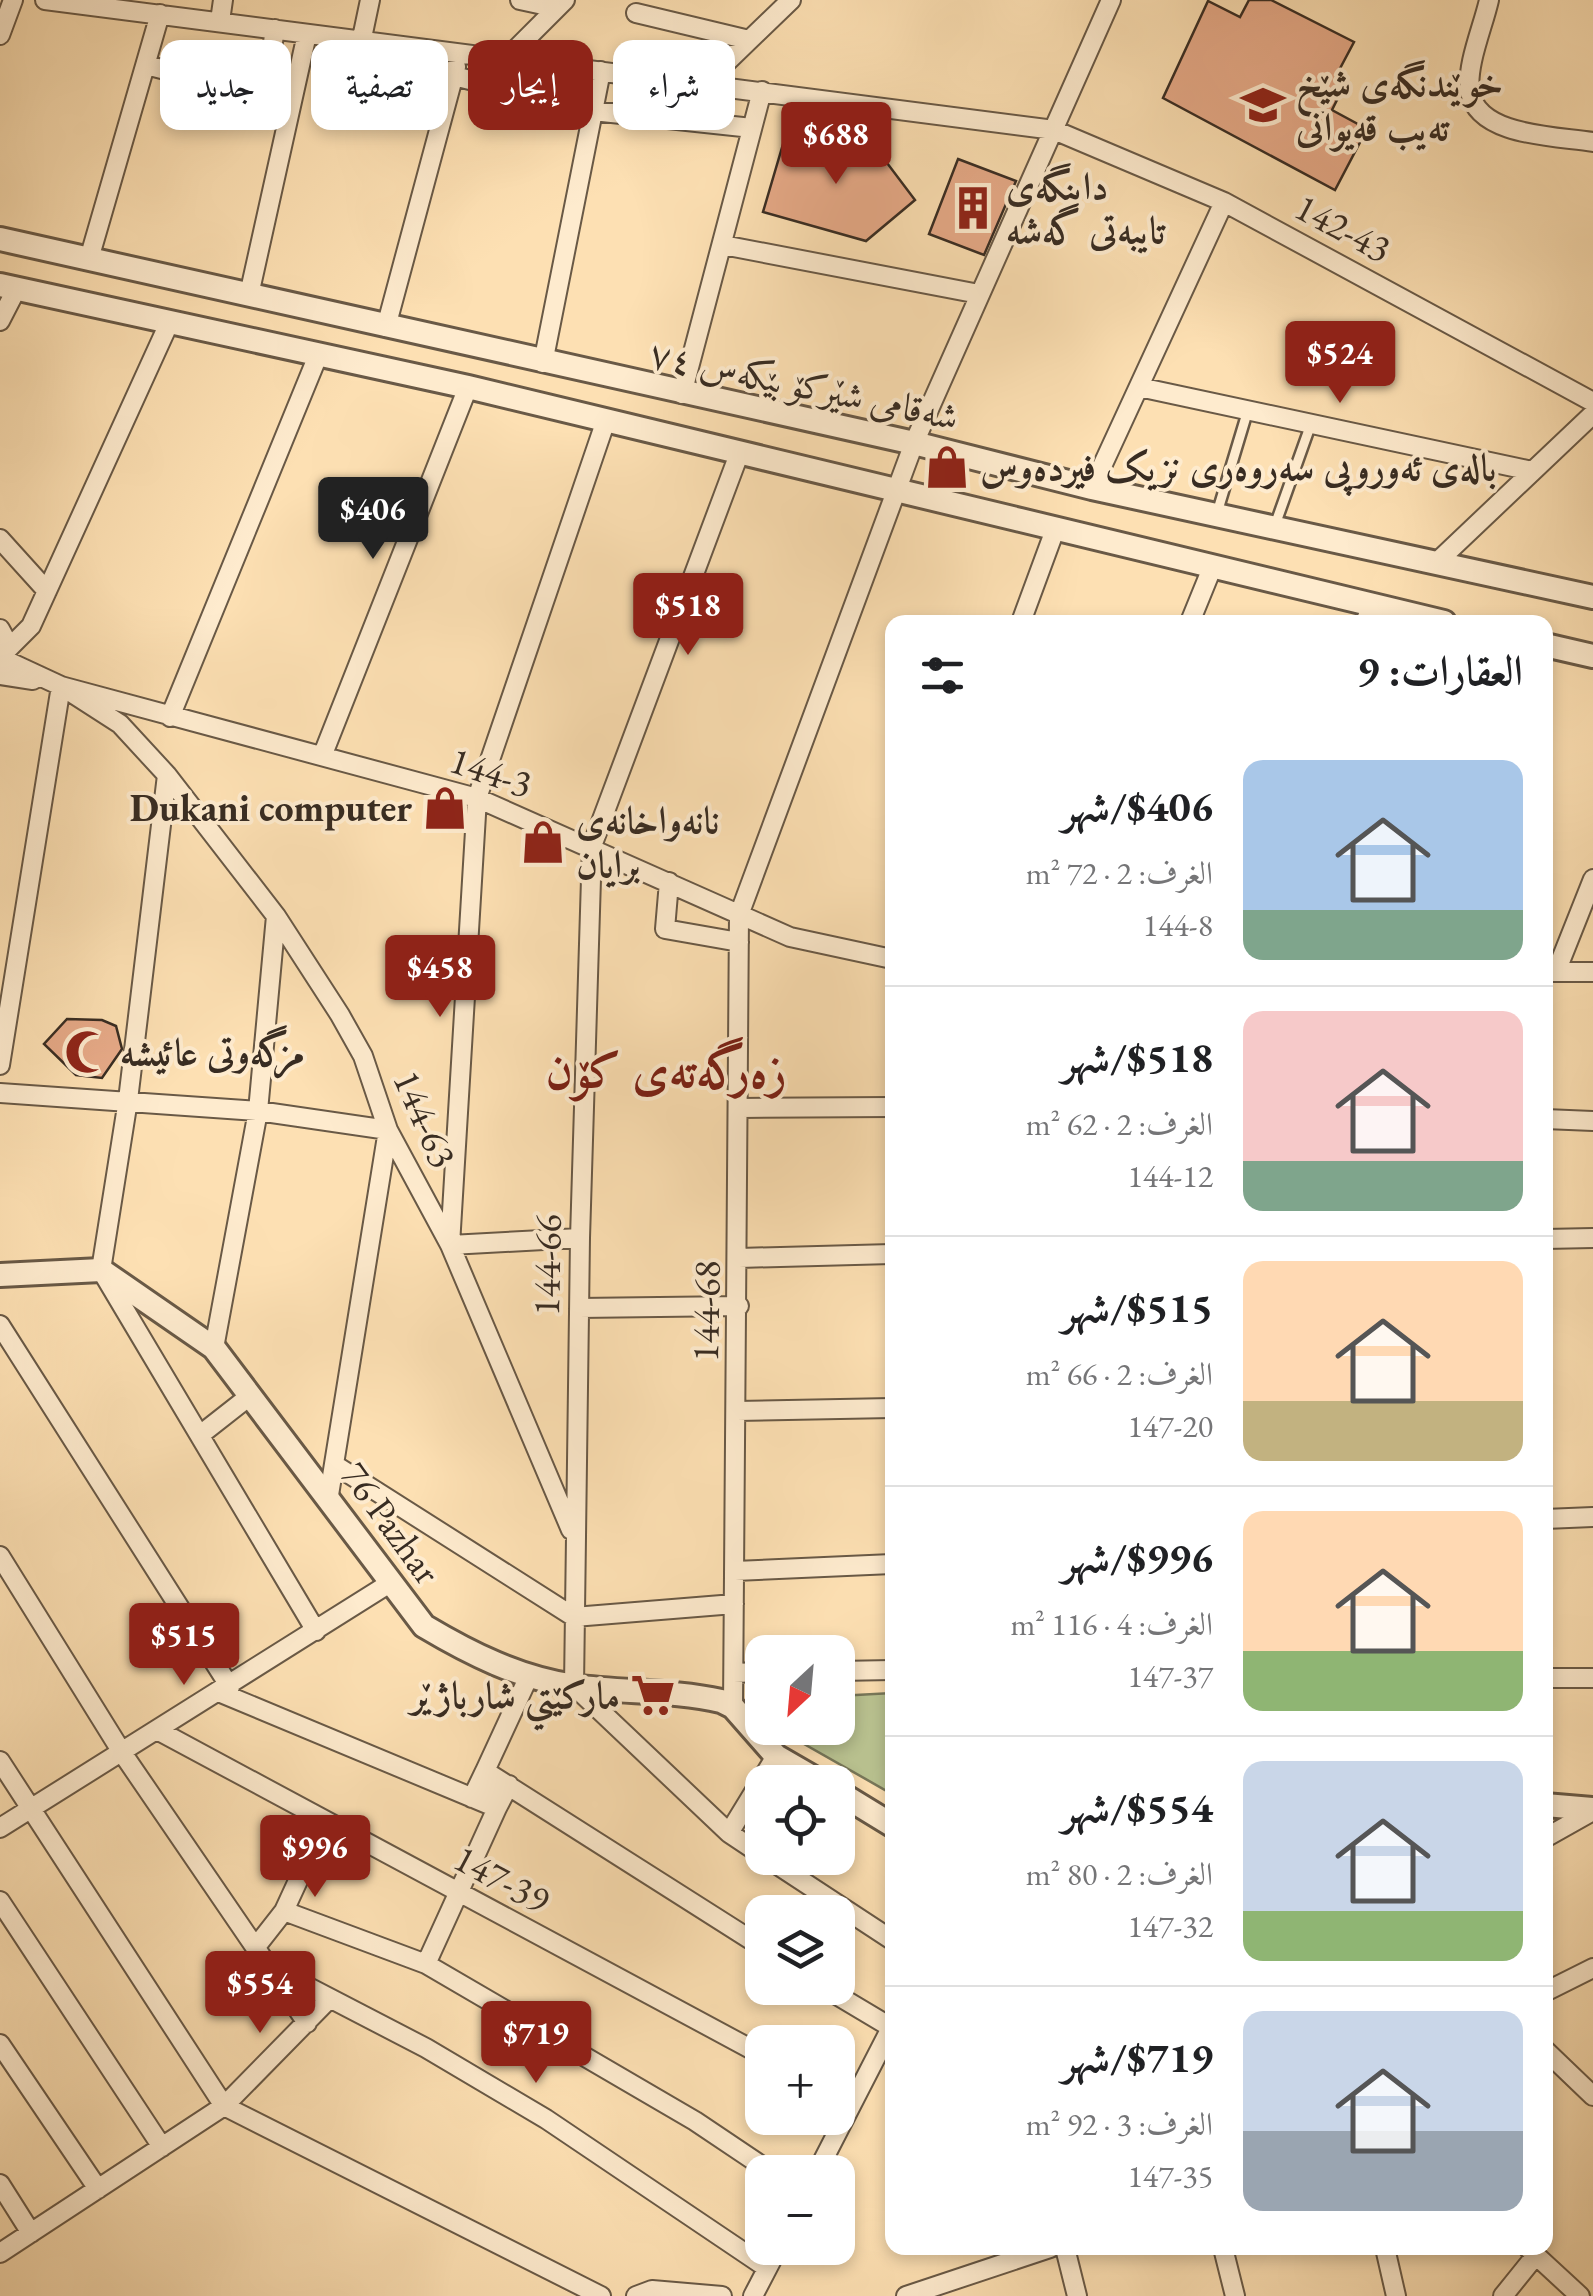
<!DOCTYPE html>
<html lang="ar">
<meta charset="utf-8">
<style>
body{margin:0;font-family:"EB Garamond",Amiri,serif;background:#f2f2f2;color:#202124;direction:rtl;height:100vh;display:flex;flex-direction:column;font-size:38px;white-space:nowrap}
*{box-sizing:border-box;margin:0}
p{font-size:32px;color:#757577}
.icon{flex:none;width:55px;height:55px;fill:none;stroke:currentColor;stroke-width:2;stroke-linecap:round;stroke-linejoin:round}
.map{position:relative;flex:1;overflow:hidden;direction:ltr}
.sheet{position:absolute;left:885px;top:615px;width:668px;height:1640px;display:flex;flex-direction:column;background:#fff;border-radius:20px;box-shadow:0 5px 15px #0003;direction:rtl}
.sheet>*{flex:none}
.banner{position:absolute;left:30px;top:40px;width:705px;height:90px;direction:rtl;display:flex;gap:20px}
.needle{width:65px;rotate:206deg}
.tools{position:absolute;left:745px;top:1635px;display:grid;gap:20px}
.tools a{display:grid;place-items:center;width:110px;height:110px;border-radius:20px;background:#fff;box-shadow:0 5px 15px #0003;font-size:50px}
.price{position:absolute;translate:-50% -85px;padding:0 22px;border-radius:10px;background:#8f2418;color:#fff;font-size:32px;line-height:65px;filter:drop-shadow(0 2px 5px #0008)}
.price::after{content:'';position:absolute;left:50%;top:60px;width:30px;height:22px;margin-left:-15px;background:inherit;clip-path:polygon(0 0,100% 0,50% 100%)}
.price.on{background:#222;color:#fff}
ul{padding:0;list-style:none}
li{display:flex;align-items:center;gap:30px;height:250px;padding:0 30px}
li+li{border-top:2px solid #e0e0e0}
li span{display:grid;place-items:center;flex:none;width:280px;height:200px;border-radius:20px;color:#555}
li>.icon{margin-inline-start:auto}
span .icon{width:120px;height:120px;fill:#fffc;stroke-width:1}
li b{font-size:42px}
h2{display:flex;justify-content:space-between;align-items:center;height:120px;padding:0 30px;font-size:42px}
.chip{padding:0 35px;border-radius:20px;background:#fff;box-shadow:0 5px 15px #0003;font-size:35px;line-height:90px}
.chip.on{background:#8f2418;color:#fff}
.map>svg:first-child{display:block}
.green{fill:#bac391;stroke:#79785a;stroke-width:2.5}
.building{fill:#e7aa88;stroke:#382c22;stroke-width:2.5}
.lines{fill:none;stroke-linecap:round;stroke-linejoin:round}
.service-casing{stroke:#695946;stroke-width:14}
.minor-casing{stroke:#695946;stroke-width:22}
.tertiary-casing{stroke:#695946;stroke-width:28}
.service{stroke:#feebce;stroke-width:9}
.minor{stroke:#feebce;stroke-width:18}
.tertiary{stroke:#feebce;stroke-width:22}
.labels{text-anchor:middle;stroke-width:8;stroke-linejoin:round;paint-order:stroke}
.poi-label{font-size:38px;font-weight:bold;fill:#382c22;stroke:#feebce;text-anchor:start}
.street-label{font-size:38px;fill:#382c22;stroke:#feebce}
.district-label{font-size:48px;font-weight:bold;fill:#7a1f14;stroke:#feebce}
</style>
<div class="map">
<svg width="1593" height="2296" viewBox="0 0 1593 2296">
<rect width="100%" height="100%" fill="#fde0b3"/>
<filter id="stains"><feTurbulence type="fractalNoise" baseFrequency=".002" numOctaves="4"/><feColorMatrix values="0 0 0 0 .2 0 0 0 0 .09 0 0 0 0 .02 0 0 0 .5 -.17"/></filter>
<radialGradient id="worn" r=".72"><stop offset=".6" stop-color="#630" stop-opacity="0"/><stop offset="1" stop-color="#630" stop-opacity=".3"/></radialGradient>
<path class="green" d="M892,1693V1794L776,1728H838V1696Z"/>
<path class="building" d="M1249,0H1271L1354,42L1336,76L1346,82L1332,110L1367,129L1335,190L1163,98L1208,1L1240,17Z
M825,130L839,146L853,136L867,154L875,147L915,200L866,241L763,212L786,134L813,142Z
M958,159L1016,181L984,255L929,234Z
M67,1019L102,1020L116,1026L122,1049L102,1078L76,1075L44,1044Z"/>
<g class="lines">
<g class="service-casing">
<path id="service" d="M1217,513L1248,410
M1275,525L1311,424"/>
</g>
<g class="minor-casing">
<path id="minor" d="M45,0L1054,130L1224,202L1593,402
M520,0L557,8
M1489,0C1483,27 1466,65 1470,92C1478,137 1558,136 1593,142
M636,13L749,40
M220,21L223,0
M0,35L13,0
M362,38L370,0
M506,59L565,0
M146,65L240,89L261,82L269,68L275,29
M454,76L593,111L752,128
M704,84L791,0
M723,245L979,294
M89,259L160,14
M249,295L307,34
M0,321L17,288
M386,327L456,67
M543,363L601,71
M1139,387L1532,471
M682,394L762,91
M739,454L592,846L580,1238L574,1686L729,1833L762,1855
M1092,488L1224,202
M0,539L47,591
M1435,564L1593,414
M1021,622L1056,527
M1190,622L1212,568
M1365,622L1372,606
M0,629L6,640L5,658
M7,650L31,626L170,321
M5,660L61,686L477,798L790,937L892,959
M0,675L33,680
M170,717L319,353
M323,754L468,387
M167,775L128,1100L101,1270L316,1631
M669,882L665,929L739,942
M1545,972H1593
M1556,972L1593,879
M0,1065L61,686L120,724L167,775L276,916L340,1015L363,1056L388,1130L450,1245L571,1530
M0,1093L258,1111L388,1130L329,1495
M741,1108L892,1107
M1545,1119L1593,1121
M580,1238L450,1245L477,798L606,420
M1545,1239L1593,1238
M739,1258L892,1254
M579,1308L739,1306
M0,1325L230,1687
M214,1348L258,1111L276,916
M737,1411L892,1408
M200,1435L251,1395
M335,1465L574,1617L734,1604
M1545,1519L1593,1517
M0,1556L123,1754L307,2023
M735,1571L892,1564
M838,1671L892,1670
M734,1673L762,1672
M1545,1678H1593
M221,1693L497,1808L509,1785
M733,1707L739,915L914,443L1111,0
M159,1731L762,2055
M0,1761L224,2106
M472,1798L485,1771L762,1947
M0,1828L390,1583
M729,1833L776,1756
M1545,1838L1593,1811
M767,1858L892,1940
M0,1901L162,2147
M284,1911L426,1964L695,2121L771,2172
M255,1948L284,1911L325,1822
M426,1964L497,1808L485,1771L529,1676
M266,1965L426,2048L546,2119L767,2268
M825,1988L892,2028
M1545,1992L1593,1968
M0,2044L98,2189
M1545,2050L1593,2096
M224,2106L601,2296
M817,2172L892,2026
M0,2184L31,2233
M1065,2248L1077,2296
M1223,2248L1235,2296
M1385,2248L1396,2296
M1528,2248L1580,2296
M0,2253L224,2106L329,1999
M636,2296L652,2290L722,2296
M753,2296L778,2248
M906,2296L1050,2248
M1503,2296L1536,2255"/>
</g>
<g class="tertiary-casing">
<path id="tertiary" d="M0,239L914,443L1092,488L1593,597
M0,285L468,387L1444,622
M1545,645L1593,656
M0,1275L101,1270L214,1348L424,1626C471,1654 519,1678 574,1686C623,1693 673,1690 721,1701L733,1707L776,1756L821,1782
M838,1792L892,1825
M1545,1805L1593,1809"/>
</g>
<use href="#service" class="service"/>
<use href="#minor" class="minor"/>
<use href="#tertiary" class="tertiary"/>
</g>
<defs>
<g id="school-bare" transform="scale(3.45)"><path d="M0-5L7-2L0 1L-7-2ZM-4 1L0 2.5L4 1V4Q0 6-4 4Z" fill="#8f2418" stroke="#feebce" stroke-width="2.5" paint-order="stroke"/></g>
<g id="building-bare" transform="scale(3.45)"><path d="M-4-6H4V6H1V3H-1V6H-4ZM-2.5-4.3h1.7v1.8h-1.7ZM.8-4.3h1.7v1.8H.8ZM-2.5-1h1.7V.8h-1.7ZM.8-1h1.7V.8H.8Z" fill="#8f2418" stroke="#feebce" stroke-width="2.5" paint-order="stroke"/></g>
<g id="shop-bare" transform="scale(3.45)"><path d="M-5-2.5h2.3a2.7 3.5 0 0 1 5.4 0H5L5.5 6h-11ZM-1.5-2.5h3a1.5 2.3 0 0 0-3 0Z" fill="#8f2418" stroke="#feebce" stroke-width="2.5" paint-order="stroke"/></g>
<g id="mosque-bare" transform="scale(3.45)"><path d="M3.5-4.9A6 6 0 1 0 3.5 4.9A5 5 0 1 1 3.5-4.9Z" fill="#8f2418" stroke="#feebce" stroke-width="2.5" paint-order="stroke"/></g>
<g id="supermarket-bare" transform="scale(3.45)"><path d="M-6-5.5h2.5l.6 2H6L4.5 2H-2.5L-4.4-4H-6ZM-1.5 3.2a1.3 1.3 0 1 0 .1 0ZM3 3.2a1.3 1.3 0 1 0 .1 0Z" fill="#8f2418" stroke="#feebce" stroke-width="2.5" paint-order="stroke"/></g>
</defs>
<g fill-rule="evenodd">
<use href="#school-bare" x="1263" y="105"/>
<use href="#building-bare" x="973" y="208"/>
<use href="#shop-bare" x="947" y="467"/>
<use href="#shop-bare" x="445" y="808"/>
<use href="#shop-bare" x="543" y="842"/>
<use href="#mosque-bare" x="87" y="1052"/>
<use href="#supermarket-bare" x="653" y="1695"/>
</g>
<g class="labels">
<g class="poi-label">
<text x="1296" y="96">خوێندنگەی شێخ<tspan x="1296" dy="44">تەیب قەیوانی</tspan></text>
<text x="1006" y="199">داینگەی<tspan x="1006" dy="44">تایبەتی گەشە</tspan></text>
<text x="980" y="480">بالەی ئەوروپی سەروەری نزیک فیردەوس</text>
<text x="412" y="821" text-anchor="end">Dukani computer</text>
<text x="576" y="833">نانەواخانەی<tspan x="576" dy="44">برایان</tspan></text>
<text x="120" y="1065">مزگەوتی عائیشە</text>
<text x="620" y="1708" text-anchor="end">مارکێتي شارباژێر</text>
</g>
<g class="street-label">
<text transform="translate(1343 228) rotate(28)" y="13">142-43</text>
<text transform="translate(804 385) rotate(12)" y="13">شەقامی شێرکۆ بێکەس ٧٤</text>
<text transform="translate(491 772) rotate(19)" y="13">144-3</text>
<text transform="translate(425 1119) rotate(66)" y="13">144-63</text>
<text transform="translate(547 1265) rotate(-89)" y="13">144-66</text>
<text transform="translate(706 1311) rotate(-89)" y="13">144-68</text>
<text transform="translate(391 1523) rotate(54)" y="13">76 Pazhar</text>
<text transform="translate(502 1879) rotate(28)" y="13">147-39</text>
</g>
<g class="district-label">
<text x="666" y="1087">زەرگەتەی کۆن</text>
</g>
</g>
<rect width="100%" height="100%" filter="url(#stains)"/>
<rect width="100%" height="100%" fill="url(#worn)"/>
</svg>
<div class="tools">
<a><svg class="needle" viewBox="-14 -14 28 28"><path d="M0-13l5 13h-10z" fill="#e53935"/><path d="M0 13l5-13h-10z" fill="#757577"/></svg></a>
<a><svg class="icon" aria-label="locate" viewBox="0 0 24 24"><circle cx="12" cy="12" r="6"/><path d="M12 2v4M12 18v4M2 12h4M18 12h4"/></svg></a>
<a><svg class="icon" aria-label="layers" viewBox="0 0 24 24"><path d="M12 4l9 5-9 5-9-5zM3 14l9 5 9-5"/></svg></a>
<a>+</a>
<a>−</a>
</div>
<b class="price" style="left:836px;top:187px">$688</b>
<b class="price" style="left:1340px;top:406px">$524</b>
<b class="price on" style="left:373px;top:562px">$406</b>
<b class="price" style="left:688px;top:658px">$518</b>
<b class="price" style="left:440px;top:1020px">$458</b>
<b class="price" style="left:184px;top:1688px">$515</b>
<b class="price" style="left:315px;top:1900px">$996</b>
<b class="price" style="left:260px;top:2036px">$554</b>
<b class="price" style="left:536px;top:2086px">$719</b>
<div class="banner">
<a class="chip">شراء</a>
<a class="chip on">إيجار</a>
<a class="chip">تصفية</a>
<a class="chip">جديد</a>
</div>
<section class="sheet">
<h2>العقارات: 9<svg class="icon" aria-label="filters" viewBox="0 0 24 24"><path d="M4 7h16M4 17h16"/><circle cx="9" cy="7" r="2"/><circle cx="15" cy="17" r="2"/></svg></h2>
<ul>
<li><span style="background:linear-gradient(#a9c7e8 75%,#7fa58c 0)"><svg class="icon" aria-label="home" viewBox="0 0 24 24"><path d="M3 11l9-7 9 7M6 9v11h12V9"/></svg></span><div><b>$406/شهر</b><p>الغرف: 2 · 72 m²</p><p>144-8</p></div></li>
<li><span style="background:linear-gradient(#f6c9c9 75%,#7fa58c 0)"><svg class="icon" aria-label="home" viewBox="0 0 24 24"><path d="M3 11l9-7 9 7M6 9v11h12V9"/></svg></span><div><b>$518/شهر</b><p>الغرف: 2 · 62 m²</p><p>144-12</p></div></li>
<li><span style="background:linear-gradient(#ffd9b3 70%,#c2b280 0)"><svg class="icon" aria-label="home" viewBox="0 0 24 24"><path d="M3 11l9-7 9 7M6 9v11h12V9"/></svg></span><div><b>$515/شهر</b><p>الغرف: 2 · 66 m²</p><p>147-20</p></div></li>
<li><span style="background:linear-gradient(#ffd9b3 70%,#8fb573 0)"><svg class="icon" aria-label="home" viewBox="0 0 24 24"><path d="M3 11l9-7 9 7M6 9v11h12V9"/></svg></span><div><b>$996/شهر</b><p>الغرف: 4 · 116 m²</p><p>147-37</p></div></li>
<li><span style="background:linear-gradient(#c9d6e8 75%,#8fb573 0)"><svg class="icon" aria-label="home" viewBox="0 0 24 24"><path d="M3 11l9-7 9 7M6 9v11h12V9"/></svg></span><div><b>$554/شهر</b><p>الغرف: 2 · 80 m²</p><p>147-32</p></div></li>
<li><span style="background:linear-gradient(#c9d6e8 60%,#9aa5b1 0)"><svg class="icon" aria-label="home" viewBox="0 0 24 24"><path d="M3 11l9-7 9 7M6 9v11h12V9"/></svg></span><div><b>$719/شهر</b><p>الغرف: 3 · 92 m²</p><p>147-35</p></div></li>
</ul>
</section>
</div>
